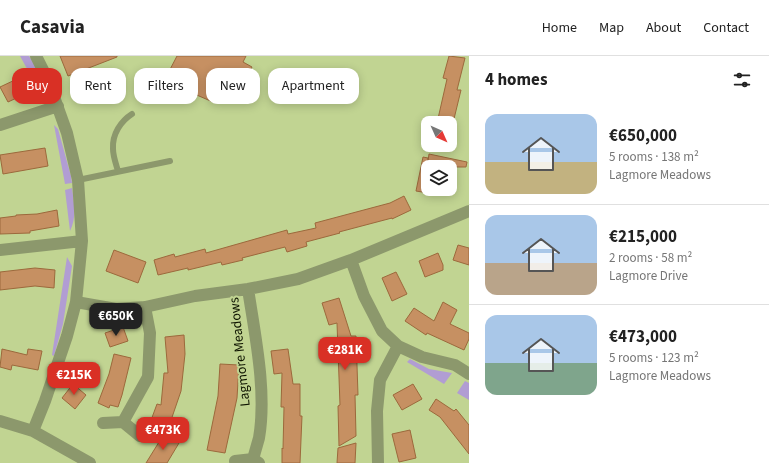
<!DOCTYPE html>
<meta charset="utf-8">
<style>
body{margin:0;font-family:"Source Sans 3",sans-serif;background:#f2f2f2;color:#222;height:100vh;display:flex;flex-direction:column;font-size:15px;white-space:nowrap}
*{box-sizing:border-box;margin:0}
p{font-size:13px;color:#767676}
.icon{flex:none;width:22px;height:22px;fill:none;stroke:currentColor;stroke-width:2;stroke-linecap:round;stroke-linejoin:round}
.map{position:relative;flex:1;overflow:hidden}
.details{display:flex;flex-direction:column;background:#fff;width:300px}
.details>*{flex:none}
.guide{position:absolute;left:12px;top:12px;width:380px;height:36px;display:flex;gap:8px}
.needle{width:26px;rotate:135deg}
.fabs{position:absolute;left:421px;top:60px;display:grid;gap:8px}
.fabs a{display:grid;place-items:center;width:36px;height:36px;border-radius:8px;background:#fff;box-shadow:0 2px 10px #0003;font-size:20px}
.price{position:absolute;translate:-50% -34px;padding:0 9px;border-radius:8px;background:#d93025;color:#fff;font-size:13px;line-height:26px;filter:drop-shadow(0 1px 2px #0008)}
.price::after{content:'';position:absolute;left:50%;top:24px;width:12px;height:9px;margin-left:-6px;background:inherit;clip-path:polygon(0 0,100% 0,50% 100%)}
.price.active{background:#222;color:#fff}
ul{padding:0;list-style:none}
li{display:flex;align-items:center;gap:12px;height:100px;padding:0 16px}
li+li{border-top:1px solid #e0e0e0}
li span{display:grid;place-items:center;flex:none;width:112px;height:80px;border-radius:12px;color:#555}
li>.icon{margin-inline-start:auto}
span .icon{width:48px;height:48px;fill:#fffc;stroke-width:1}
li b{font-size:17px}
h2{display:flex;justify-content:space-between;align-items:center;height:48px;padding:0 16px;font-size:17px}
.chip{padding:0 14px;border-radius:12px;background:#fff;box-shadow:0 2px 10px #0003;font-size:14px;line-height:36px}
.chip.active{background:#d93025;color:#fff}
header{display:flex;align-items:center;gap:24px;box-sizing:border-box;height:56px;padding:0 20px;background:#fff;border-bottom:1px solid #e0e0e0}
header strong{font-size:19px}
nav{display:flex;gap:22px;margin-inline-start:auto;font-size:14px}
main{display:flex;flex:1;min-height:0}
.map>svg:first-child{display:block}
.green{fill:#b19dd3}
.building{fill:#c69062;stroke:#9c693c}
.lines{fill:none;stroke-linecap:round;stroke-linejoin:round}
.lane{stroke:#8c986c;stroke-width:6}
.street{stroke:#8c986c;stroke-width:12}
.labels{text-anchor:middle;stroke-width:4;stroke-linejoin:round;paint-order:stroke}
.street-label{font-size:14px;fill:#0f1500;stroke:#c1d492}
</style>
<header>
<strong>Casavia</strong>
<nav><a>Home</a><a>Map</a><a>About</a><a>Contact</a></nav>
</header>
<main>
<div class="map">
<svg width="469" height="407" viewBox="0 0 469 407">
<rect width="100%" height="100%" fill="#c1d492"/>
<path class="green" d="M20,0H29C34,8 47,27 46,36C45,37 43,41 43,42Z
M54,69L58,73L71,120L72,127L65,128Z
M72,132C74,147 77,161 70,175L65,134Z
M67,201L72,210L63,268L54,300L52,299Z
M410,303L429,313L452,317L444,328L407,306Z
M465,325L469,327V344L457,337Z"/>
<path class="building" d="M60,0H117V1L68,20Z
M177,0H246L243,6L252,11L237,42L227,37L224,43L216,39L213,46L164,25Z
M449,0L465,2L457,34H461L453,67H437L447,23L443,22Z
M17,23L25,38L8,46L0,31Z
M45,92L48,110L3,118L0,99Z
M429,98L467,106L466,111H428V137L416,135L423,101L428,102V105Z
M404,140L411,154L392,163V162L339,176L340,177L306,186L307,190L287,196L285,191L242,202L243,204L222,209L221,206L188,214V212L158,219L154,204L174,198L175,201L205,193L206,197L287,174L288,178L316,172L315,167L390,147Z
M57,154L59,170L30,175V177L0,178V162L16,160V159L37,158Z
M458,189L469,192V209L453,204Z
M114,194L146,206L138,227L106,215Z
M438,197L443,209V214L425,221L419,205Z
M35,212L55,214L54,232L35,230L0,234V216Z
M396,216L407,238L392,245L382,222Z
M339,242L351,280H356L358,339H355L356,380L339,390L338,350L340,349L337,267L329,269L322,247Z
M443,246L457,254L450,268L469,277V283L464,294L427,277L426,279L405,265L414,252L434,265Z
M123,271L128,285L110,291L105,277Z
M184,279L185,298L181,335L168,373L150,367L157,348L161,349L164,317H168L165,281Z
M2,293L27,299L28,293L42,295L38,314L12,309L11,314L0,311Z
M288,293L293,328H300V360H302L300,407H282V392L283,393L284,351H281L282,317L274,318L271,295Z
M114,298L131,302L122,339L118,351L110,349L109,352L98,347L109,318Z
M220,308L239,309L237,342L225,397L207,394L218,340Z
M73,328L86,339L75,353L62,342Z
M413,328L422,343L402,354L393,339Z
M436,343L454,355L456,353L469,369V398L440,361L429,354Z
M410,374L416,402L399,406L392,378Z
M164,378L179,387L167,407H146Z
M356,387L355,407H337L338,392Z"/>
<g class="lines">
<path class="lane" d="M118,115C116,108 113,100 113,93C112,78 121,65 132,58
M78,124L170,105"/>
<path class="street" d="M0,69L58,50
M0,194L82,185
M351,204L364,240L382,275L398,290L422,301L455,309L469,318
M248,233C255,279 267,336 259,382C257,389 255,396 253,403
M76,246L116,253L145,251L195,240L248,233L298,223L351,204L469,155
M0,365L33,375L90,407
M123,366L148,321L150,277L145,251
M103,367L123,366L140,380
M33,375L45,345L67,280L76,246L82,185L78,124L67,77L48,24L36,0
M235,405L253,403L259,407
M378,407L377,355L380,324L398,290"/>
</g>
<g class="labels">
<g class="street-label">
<text transform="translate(239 296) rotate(-96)" y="5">Lagmore Meadows</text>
</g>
</g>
</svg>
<div class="fabs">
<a><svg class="needle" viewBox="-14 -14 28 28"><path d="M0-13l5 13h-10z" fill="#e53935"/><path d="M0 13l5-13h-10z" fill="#767676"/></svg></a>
<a><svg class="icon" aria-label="layers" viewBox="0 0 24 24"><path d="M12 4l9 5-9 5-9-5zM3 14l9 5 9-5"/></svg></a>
</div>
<b class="price active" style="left:116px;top:281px">€650K</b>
<b class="price" style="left:345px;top:315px">€281K</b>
<b class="price" style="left:74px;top:340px">€215K</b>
<b class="price" style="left:163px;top:395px">€473K</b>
<div class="guide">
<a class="chip active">Buy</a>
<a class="chip">Rent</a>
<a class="chip">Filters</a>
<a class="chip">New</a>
<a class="chip">Apartment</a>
</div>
</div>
<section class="details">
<h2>4 homes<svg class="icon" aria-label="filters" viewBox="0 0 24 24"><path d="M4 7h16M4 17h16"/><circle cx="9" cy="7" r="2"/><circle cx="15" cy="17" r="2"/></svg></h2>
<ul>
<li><span style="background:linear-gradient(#a9c7e8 60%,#c2b280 0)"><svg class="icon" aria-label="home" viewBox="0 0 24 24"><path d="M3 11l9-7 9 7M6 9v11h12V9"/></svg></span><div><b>€650,000</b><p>5 rooms · 138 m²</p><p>Lagmore Meadows</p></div></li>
<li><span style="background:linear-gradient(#a9c7e8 60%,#b9a48a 0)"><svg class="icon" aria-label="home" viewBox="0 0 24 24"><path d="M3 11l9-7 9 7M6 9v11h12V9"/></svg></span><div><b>€215,000</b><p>2 rooms · 58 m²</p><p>Lagmore Drive</p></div></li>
<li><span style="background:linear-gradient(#a9c7e8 60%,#7fa58c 0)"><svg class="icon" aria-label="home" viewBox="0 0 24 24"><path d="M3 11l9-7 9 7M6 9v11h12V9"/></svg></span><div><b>€473,000</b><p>5 rooms · 123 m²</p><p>Lagmore Meadows</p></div></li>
</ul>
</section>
</main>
